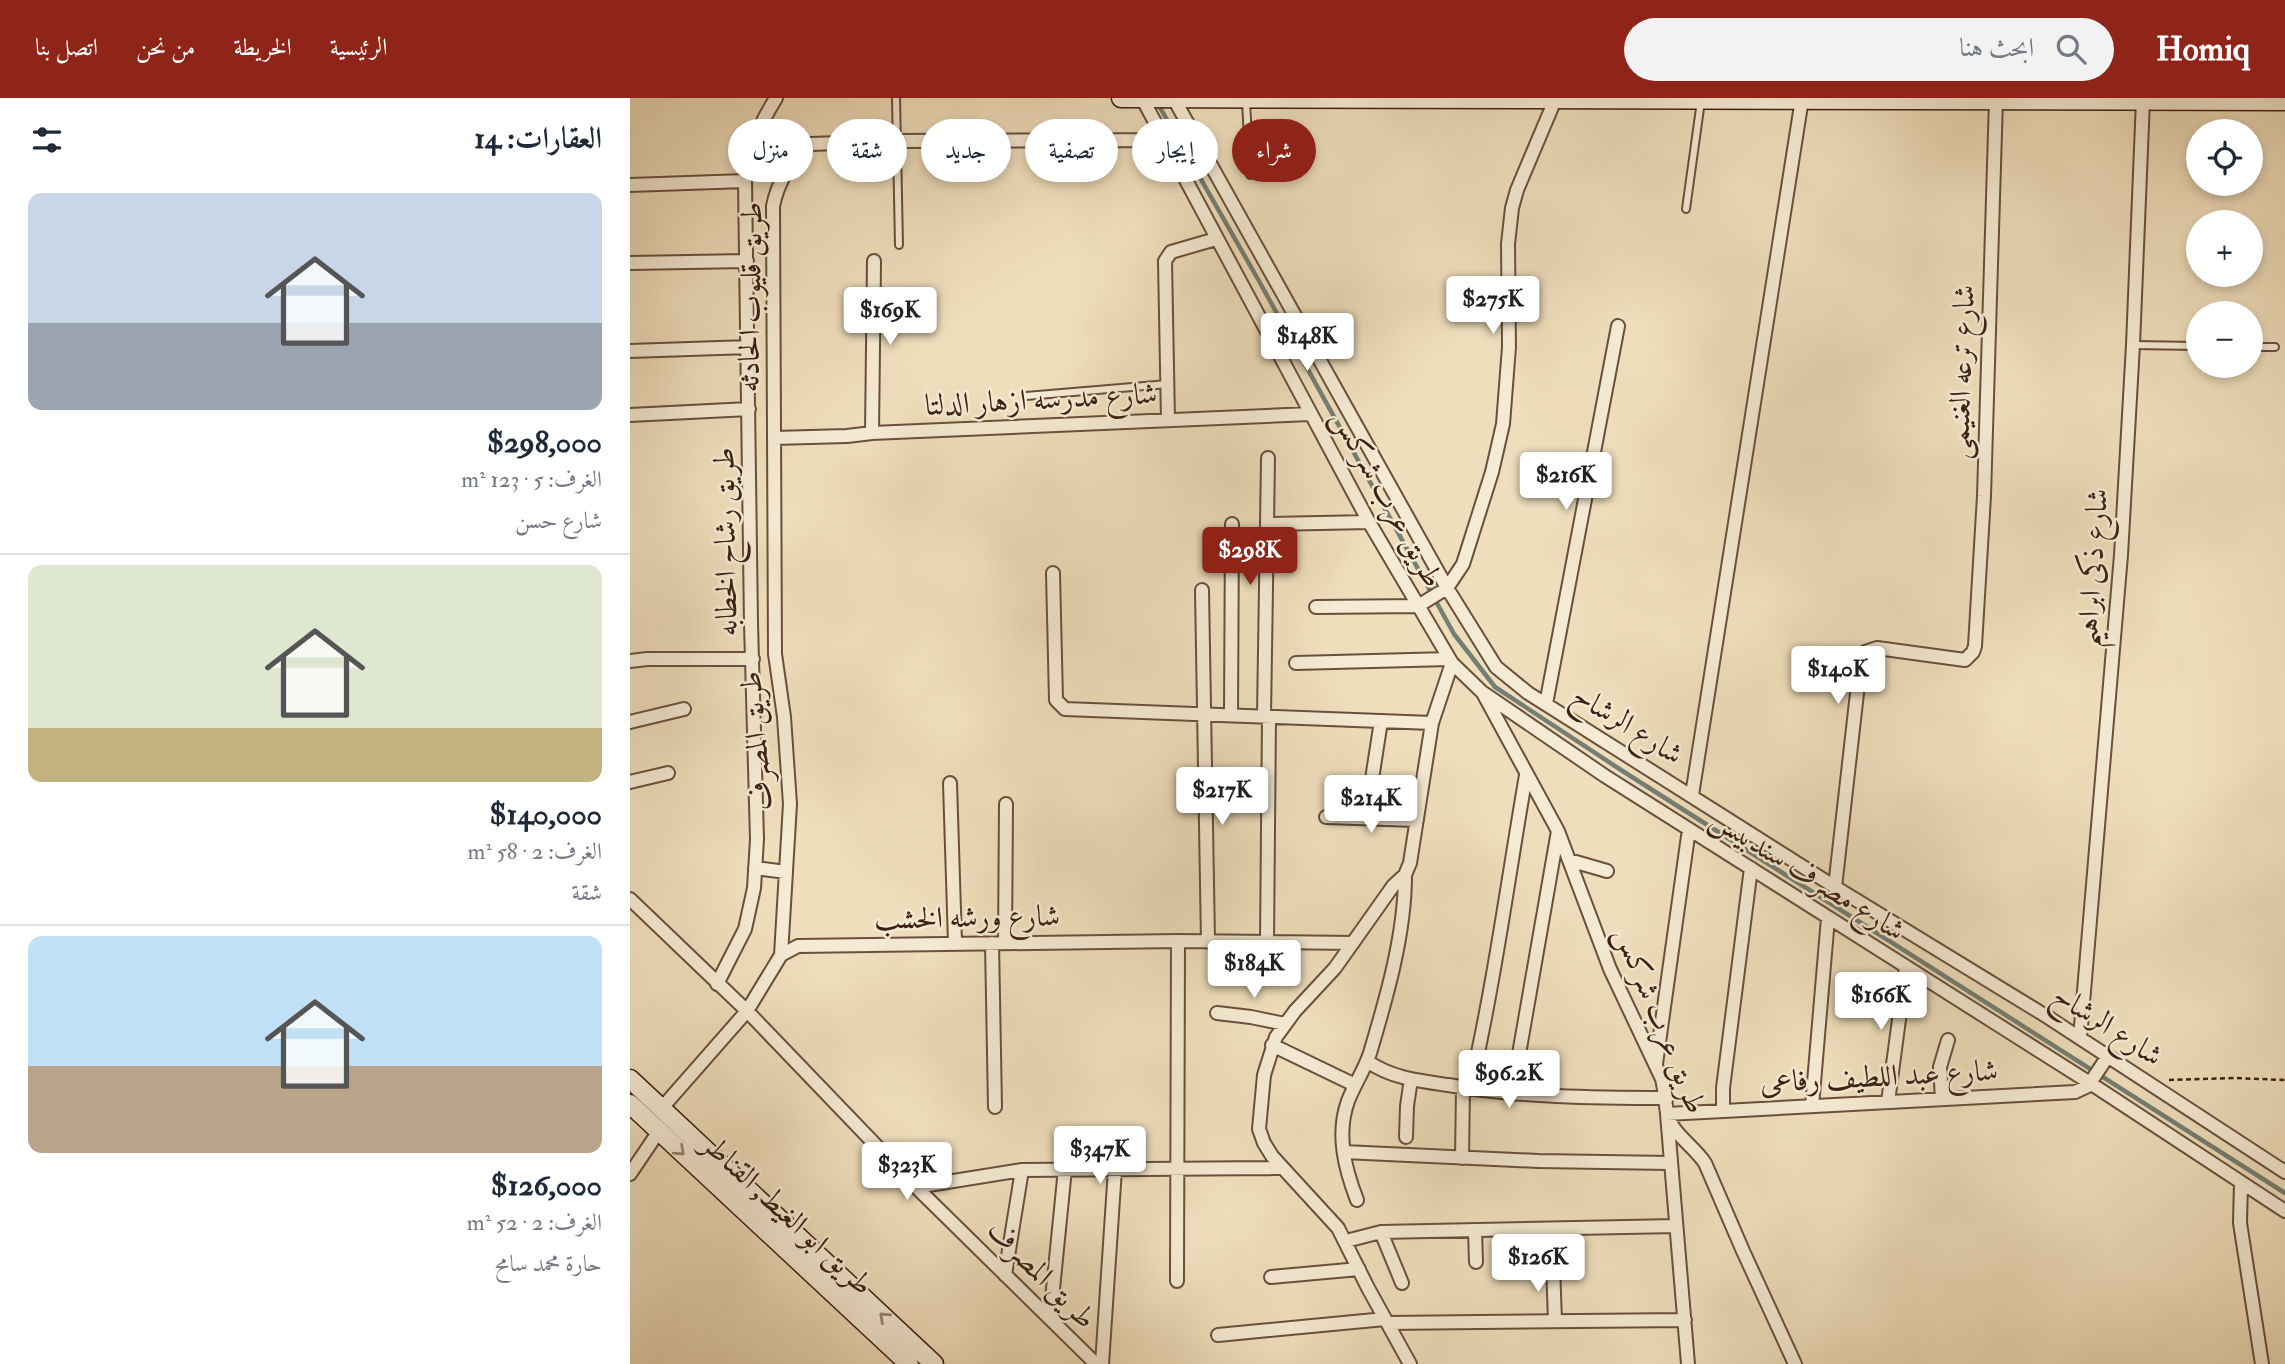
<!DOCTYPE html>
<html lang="ar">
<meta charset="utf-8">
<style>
body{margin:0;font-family:"IM FELL Double Pica",Amiri,serif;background:#f2f2f3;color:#1f2937;direction:rtl;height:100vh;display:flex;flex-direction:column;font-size:26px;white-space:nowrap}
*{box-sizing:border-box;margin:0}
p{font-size:23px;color:#747a83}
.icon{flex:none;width:38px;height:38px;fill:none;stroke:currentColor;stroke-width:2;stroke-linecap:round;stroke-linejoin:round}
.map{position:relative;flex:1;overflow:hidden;direction:ltr}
.drawer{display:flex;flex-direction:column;background:#fff;width:630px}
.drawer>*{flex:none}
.guide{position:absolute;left:21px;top:21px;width:665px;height:63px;direction:rtl;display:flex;gap:14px}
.controls{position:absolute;left:1556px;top:21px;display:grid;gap:14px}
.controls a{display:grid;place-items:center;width:77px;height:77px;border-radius:50%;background:#fff;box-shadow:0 4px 10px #0003;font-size:35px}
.price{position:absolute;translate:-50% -60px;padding:0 16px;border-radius:7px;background:#fff;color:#222;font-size:23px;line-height:46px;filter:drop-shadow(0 2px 4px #0008)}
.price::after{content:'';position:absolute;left:50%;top:42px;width:21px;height:16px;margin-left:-10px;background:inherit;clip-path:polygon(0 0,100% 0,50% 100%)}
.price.active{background:#8f2418;color:#fff}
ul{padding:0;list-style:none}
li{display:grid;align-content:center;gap:14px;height:371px;padding:0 28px}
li+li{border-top:2px solid #e0e1e3}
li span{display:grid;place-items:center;height:217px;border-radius:14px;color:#555}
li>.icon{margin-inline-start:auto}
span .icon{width:126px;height:126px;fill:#fffc;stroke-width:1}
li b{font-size:30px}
h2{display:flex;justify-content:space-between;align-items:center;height:84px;padding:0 28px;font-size:30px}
.chip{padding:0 24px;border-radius:32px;background:#fff;box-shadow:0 4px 10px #0003;font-size:24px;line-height:63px}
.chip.active{background:#8f2418;color:#fff}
header{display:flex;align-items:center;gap:42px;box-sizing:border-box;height:98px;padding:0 35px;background:#8f2418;color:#fff}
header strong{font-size:33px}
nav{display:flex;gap:38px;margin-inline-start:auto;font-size:24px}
.search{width:490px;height:63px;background:#f2f2f3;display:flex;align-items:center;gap:18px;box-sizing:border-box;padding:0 24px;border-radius:38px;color:#747a83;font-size:26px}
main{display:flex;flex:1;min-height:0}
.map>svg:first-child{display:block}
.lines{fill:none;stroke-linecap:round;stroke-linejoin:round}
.stream{stroke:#747e73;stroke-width:4.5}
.service-casing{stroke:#69503d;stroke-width:10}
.minor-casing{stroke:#69503d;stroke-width:16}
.secondary-casing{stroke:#3c2113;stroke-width:21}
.path{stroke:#3c2113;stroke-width:2.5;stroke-dasharray:5 3.5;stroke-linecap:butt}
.service{stroke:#f5ead3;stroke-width:6}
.minor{stroke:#f5ead3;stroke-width:12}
.secondary{stroke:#f5ead3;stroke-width:18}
.oneway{stroke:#988673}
.labels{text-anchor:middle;stroke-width:5;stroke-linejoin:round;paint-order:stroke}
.street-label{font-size:30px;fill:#3c2113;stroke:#f5ead3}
</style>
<header>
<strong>Homiq</strong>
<div class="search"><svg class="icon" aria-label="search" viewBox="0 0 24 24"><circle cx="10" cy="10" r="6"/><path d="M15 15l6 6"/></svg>ابحث هنا</div>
<nav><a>الرئيسية</a><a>الخريطة</a><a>من نحن</a><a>اتصل بنا</a></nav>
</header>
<main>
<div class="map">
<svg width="1655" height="1266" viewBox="0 0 1655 1266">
<rect width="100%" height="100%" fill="#efdebc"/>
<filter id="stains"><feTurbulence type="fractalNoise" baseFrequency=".00286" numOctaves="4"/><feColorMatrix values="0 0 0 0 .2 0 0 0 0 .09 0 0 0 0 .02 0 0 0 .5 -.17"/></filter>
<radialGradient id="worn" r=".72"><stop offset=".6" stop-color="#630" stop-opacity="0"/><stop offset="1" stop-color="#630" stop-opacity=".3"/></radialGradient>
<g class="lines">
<path class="stream" d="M528,6L629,183L824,536L865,589L991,672L1655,1095"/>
<g class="service-casing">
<path id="service" d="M266,0L269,147
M616,3L620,77
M1056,111L1071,3
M1503,247L1568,248
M1620,249H1645
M396,298L538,286"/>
</g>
<g class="minor-casing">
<path id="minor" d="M512,0L739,424L822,565L852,594L975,678L1460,985L1655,1113
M544,1L817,490L866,569L898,595L1205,789L1416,918L1655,1074
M0,87L115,83
M0,165L117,163
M0,253L119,249
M0,317L119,311
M538,322L535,163L541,154L586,141
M242,335L244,163
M144,340L217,338L242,335L680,316
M638,426L739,424
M423,475L426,602L435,611L802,625
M572,492L578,844
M686,509L788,508L817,490L833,466L862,374L873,326L879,249L878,146L882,110L887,92L925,2
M0,563L17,561H123
M666,565L819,561
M854,597L928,733L980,871L1032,981C1035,993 1035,1004 1037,1015C1041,1035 1064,1048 1075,1065L1113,1153L1165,1266
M916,606L988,228
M601,617L602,426
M634,618L638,360
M0,624L54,611
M742,681L751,623
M0,684L38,675
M320,685L325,845
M1062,697L1172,1
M696,719L787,722
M939,762L977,773
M125,770L156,774
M1205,789L1231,560L1235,554L1247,550L1335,562L1343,554L1345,548L1354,398L1366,1
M0,801L117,913L286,1089L466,1266
M637,844L639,619
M362,845L365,1009
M375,845L376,706
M151,857L160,706L154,619L145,556L143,108C147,88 162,56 181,46L267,43L534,42
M87,886L115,831L124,790L127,741L121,526L115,83C121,47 127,31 146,0
M587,915L621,919L655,926
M1450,940L1491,457L1503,247L1513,2
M642,947L725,987
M737,963C761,980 789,983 818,987C890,999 963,1000 1037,1000
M1026,966L1059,731
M840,991C864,887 878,781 896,677
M882,996L928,733
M1312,1001L1310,969L1318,942
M1258,1004L1276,869
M1182,1008L1198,820
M31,1011L117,913L151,857L168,848L548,843L723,845
M1093,1013V990L1121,770
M776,1039L777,1008L781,981
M714,1054L908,1063L1040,1065
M832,1060L833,990
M0,1076L29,1033
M1611,1084L1610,1125L1632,1266
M286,1089L392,1072L653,1070
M727,1102C715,1071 706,1036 718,1003C724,987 735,971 740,955C757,898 775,836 775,777
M845,1132L846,1164
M751,1134L772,1185
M716,1143L751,1134L1046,1128
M923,1167L925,1223
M375,1177L392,1072
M641,1179L729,1171
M547,1183L548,843
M420,1221L435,1071
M757,1225L1055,1222
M588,1237L755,1221
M472,1266L485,1071
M780,1266L738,1190L708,1130L642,1058L634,1045L629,1031L634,977L646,939L665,913L705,870L763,788L775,777L780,765L802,625L822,565
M1058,1266L1037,1016L1445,994L1458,988L1478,958"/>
</g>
<g class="secondary-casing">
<path id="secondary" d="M491,0L1655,3
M0,981L304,1266
M0,1006L279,1266"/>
</g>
<path class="path" d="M1539,982L1604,980L1655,982"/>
<use href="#service" class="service"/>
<use href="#minor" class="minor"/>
<use href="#secondary" class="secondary"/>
</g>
<defs><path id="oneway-chevron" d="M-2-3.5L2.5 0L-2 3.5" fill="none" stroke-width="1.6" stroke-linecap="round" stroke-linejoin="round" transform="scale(1.75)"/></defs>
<g class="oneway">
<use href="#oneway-chevron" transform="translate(50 1053) rotate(43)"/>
<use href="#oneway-chevron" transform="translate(254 1219) rotate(-137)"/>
</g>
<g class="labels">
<g class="street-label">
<text transform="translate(120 199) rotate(-89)" y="10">طريق قليوب الحادثه</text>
<text transform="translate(1331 274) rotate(-88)" y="10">شارع ترعه الغنيمى</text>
<text transform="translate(411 301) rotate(-3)" y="10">شارع مدرسه ازهار الدلتا</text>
<text transform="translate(758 400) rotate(61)" y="10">طريق عرب شركس</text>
<text transform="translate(95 444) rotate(-91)" y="10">طريق رشاح الخطابه</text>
<text transform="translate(1462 470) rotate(-86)" y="10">شارع ذكى ابراهيم</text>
<text transform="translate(998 626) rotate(32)" y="10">شارع الرشاح</text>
<text transform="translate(126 643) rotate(-95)" y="10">طريق المصرف</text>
<text transform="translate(1178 776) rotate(32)" y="10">شارع مصرف سندبيس</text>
<text transform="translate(337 819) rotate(-1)" y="10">شارع ورشه الخشب</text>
<text transform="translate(1031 922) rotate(68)" y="10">طريق عرب شركس</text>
<text transform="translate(1478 927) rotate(33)" y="10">شارع الرشاح</text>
<text transform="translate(1249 978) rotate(-3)" y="10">شارع عبد اللطيف رفاعى</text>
<text transform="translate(158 1116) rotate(43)" y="10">طريق ابو الغيط, القناطر</text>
<text transform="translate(412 1176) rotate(45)" y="10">طريق المصرف</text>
</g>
</g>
<rect width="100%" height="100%" filter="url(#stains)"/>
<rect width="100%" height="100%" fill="url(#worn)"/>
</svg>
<div class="controls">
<a><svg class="icon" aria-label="locate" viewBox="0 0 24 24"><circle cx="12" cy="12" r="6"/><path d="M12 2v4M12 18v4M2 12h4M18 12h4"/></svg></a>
<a>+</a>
<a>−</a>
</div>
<b class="price" style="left:863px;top:238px">$275K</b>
<b class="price" style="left:260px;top:249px">$169K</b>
<b class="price" style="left:677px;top:275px">$148K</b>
<b class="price" style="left:936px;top:414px">$216K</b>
<b class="price active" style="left:620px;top:489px">$298K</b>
<b class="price" style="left:1208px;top:608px">$140K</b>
<b class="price" style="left:592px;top:729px">$217K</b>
<b class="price" style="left:741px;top:737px">$214K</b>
<b class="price" style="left:624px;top:902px">$184K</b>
<b class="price" style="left:1251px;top:934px">$166K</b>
<b class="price" style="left:879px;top:1012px">$96.2K</b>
<b class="price" style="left:470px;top:1088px">$347K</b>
<b class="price" style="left:277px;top:1104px">$323K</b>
<b class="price" style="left:908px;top:1196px">$126K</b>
<div class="guide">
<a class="chip active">شراء</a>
<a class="chip">إيجار</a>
<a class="chip">تصفية</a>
<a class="chip">جديد</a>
<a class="chip">شقة</a>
<a class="chip">منزل</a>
</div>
</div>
<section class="drawer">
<h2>العقارات: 14<svg class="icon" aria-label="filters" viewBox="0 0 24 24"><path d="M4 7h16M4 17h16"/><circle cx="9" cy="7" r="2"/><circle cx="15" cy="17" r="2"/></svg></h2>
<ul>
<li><span style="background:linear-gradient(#c9d6e8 60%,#9aa5b1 0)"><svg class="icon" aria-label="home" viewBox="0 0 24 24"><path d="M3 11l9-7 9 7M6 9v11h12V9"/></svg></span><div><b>$298,000</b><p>الغرف: 5 · 123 m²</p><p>شارع حسن</p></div></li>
<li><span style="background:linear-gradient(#dfe7d0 75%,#c2b280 0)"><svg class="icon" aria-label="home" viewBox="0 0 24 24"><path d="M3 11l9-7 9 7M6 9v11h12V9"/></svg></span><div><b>$140,000</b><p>الغرف: 2 · 58 m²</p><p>شقة</p></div></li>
<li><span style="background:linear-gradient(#bfe0f5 60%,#b9a48a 0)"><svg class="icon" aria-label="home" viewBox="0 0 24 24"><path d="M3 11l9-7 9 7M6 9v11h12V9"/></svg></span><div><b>$126,000</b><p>الغرف: 2 · 52 m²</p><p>حارة محمد سامح</p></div></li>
</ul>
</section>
</main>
